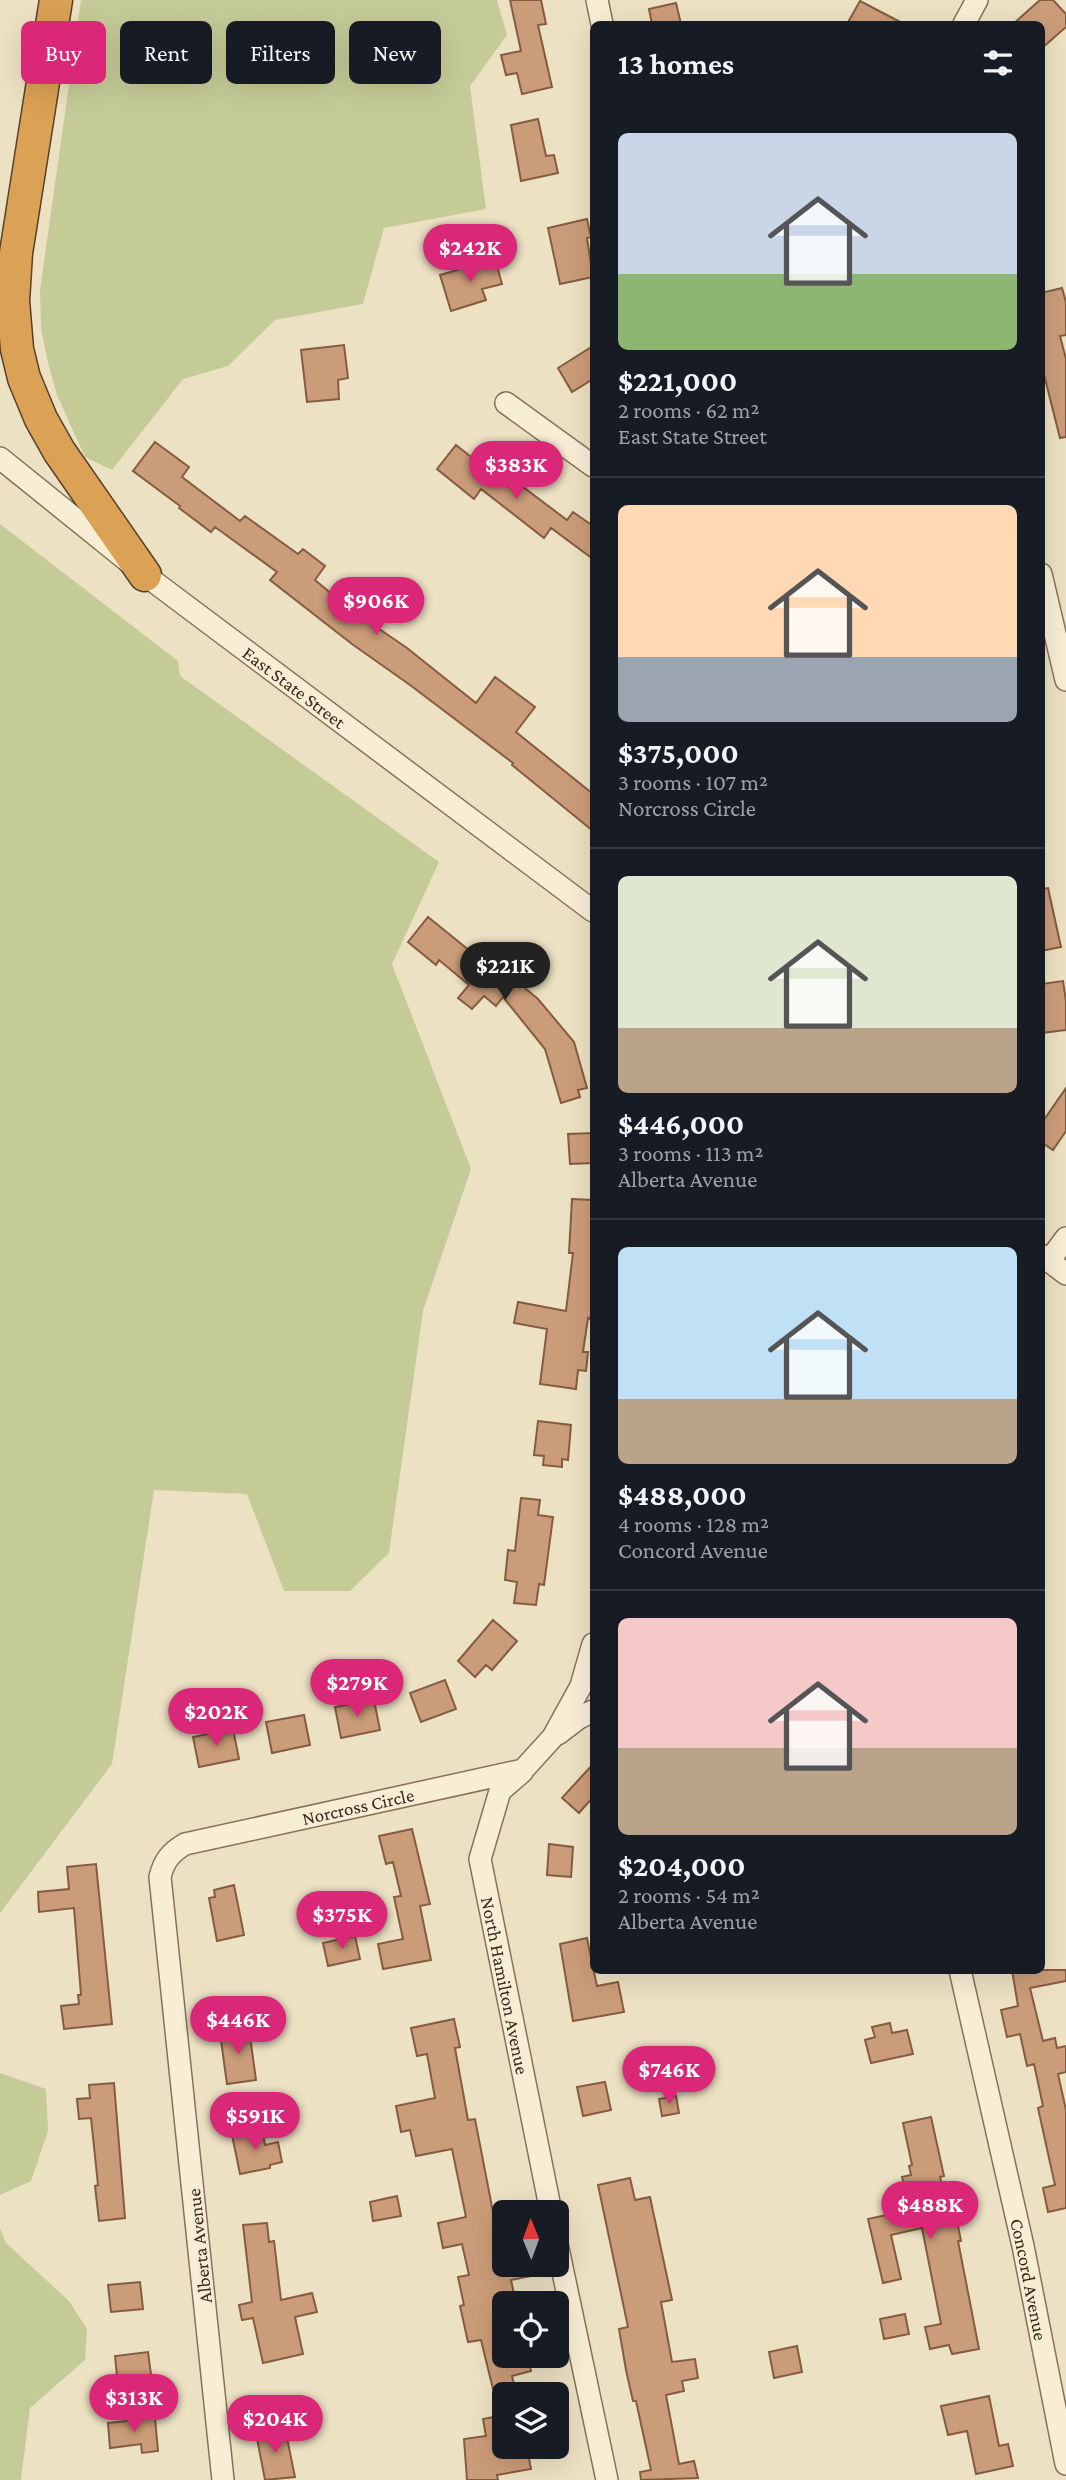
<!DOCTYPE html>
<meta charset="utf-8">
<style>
body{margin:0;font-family:"Crimson Pro",serif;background:#20242c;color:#f1f3f6;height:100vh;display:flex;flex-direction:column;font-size:26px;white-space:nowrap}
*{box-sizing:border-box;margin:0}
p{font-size:23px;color:#9ea1a6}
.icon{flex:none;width:38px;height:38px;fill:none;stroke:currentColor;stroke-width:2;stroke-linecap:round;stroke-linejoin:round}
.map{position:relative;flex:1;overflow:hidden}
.details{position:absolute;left:590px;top:21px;width:455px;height:1953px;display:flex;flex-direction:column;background:#171b24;border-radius:10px;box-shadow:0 7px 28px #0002}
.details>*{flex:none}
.banner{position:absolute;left:21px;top:21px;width:464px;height:63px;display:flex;gap:14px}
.needle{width:46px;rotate:359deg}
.tools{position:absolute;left:492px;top:2200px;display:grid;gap:14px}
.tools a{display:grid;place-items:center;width:77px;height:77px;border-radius:10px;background:#171b24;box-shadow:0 7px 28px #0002;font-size:35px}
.price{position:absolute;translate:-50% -60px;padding:0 16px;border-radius:24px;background:#db2777;color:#fff;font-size:23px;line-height:46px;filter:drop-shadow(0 2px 4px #0008)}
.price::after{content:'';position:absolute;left:50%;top:42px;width:21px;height:16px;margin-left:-10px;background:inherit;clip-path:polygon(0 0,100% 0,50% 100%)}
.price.current{background:#222;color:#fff}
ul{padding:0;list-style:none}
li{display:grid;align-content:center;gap:14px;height:371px;padding:0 28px}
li+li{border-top:2px solid #363941}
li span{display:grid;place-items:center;height:217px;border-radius:10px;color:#555}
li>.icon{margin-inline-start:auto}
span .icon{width:126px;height:126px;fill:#fffc;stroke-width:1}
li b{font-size:30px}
h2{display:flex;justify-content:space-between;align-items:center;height:84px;padding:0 28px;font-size:30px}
.chip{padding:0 24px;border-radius:10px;background:#171b24;box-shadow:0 7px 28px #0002;font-size:24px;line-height:63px}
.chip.current{background:#db2777;color:#fff}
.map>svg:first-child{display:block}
.green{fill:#c5cb97}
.building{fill:#cb9c79;stroke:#865c40;stroke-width:2}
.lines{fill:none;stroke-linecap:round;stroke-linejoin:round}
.minor-casing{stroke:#87725a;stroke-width:24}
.highway-casing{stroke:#55412e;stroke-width:35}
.minor{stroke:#f8eed6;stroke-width:21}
.highway{stroke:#dba155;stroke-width:32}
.labels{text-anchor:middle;stroke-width:5;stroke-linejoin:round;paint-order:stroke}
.street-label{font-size:19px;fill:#372a1e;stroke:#f5ebd3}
</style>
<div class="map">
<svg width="1066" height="2480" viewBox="0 0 1066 2480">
<rect width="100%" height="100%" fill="#ede1c3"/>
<path class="green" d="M81,0H497L507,35L470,86L486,209L384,228L363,304L275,320L228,366L183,379L112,470L85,457L57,395L48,363L41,329L40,290Z
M0,524L178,661L180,676L439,862L392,964L471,1169L423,1311L389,1553L350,1591H284L247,1494L154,1490L112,1764L0,1913Z
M0,2073L46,2089L48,2131L31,2181L0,2195Z
M0,2228L6,2243L69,2301L87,2329L85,2360L30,2408L21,2480H0Z"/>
<path class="building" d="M510,0H541L546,24L538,25L552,87L522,94L517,73L506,75L501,55L521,51Z
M1040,0H1053L1066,14V27L1041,49V24H1013Z
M860,1L904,24H847Z
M676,3L681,24H652L649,9Z
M538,119L546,156L554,155L558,173L521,181L511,125Z
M587,219L591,237L587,238L593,277L560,284L548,228Z
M495,259L502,284L482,289L486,300L451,311L440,275Z
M1062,288L1066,302V335L1060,336L1066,359V437L1060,438L1041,363V293Z
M344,345L348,378L338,380L339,399L307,402L301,350Z
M593,346V379L572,392L558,368Z
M155,442L189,467L182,477L240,521L245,516L298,554L303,549L325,566L315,580L339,600L347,590L364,603L356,613L407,648L476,703L495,677L535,707L516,732L593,794V831L512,765L513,763L410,685L352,644L270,580L277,572L215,527L211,532L179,508L180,506L133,471Z
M456,445L518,494L523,487L567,520L573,512L593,526V559L551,528L544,538L481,489L474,499L437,469Z
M1048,888L1061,947L1041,951V889Z
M428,917L480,959L484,954L538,999L574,1042L587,1088L578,1090L580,1097L561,1103L545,1049L503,997L496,1006L484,996L472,1009L458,998L469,985L439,960L436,965L408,942Z
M1063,981L1066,1001V1030L1041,1033V984Z
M1066,1088V1131L1053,1150L1041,1142V1124Z
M593,1133V1163L570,1164L568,1134Z
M572,1199L593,1200V1306L590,1319L588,1318L583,1352H588L586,1371L578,1370L576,1389L540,1384L547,1329L514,1323L518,1302L566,1311L573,1253H569Z
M538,1421L571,1425L568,1460L562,1459V1467L543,1465L544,1456L534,1455Z
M521,1498L540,1500L538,1515L553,1517L544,1585L539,1584L536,1605L514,1603L517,1582L505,1580L508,1550L515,1551Z
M493,1620L517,1641L492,1670L486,1665L475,1677L458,1661Z
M445,1680L456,1709L421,1722L410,1693Z
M374,1700L380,1730L341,1738L335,1707Z
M304,1715L310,1745L272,1753L266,1722Z
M233,1729L239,1759L199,1767L193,1737Z
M593,1764V1797L579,1813L562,1798Z
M412,1829L430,1904L420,1906L431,1960L383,1969L378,1944L403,1939L394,1897L401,1896L393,1862L386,1864L379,1836Z
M549,1844L573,1847L571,1877L547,1875Z
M96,1864L112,2024L64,2029L61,2006L79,2004L78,1995H81L74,1908L39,1912L38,1892L69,1889L67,1867Z
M234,1885L244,1935L217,1941L209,1898L215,1897L214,1890Z
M355,1936L360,1959L328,1966L323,1943Z
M587,1938L597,1986L618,1982L624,2012L573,2021L560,1944Z
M1012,1970H1066V1981L1030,1988L1043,2041L1055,2038L1057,2048L1066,2046V2072L1058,2074L1066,2110V2208L1048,2212L1043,2188L1055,2185L1038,2108L1043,2106L1034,2064L1027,2066L1020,2034L1007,2037L1001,2010L1018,2006Z
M454,2019L460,2047L455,2048L468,2120L475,2119L493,2212L496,2214L504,2212V2264H546V2273L511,2280L516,2303H504V2356H528L531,2371L512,2376L514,2384L493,2389L481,2340L468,2342L460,2306L464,2305L458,2277L469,2275L462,2244L443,2248L438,2223L466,2217L452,2149L416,2156L410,2130L401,2132L396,2106L435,2098L427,2054L417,2056L411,2028Z
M890,2023L892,2033L907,2030L913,2054L871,2063L865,2040L875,2037L872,2027Z
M249,2029L256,2080L227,2084L220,2033Z
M605,2082L611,2110L583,2116L577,2087Z
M114,2083L125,2218L99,2221L95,2186L98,2185L91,2118L79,2119L77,2099L90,2098L89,2085Z
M676,2096L679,2113L662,2116L659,2099Z
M931,2117L944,2176L940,2177L950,2217L956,2216L961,2241H958L979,2349L952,2354L949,2345L930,2349L925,2327L941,2324L922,2228L891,2235L901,2279L883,2283L868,2219L910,2210L902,2177L911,2175L909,2166L912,2165L903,2123Z
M262,2128L265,2145L278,2142L282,2162L270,2165V2168L240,2174L232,2135Z
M630,2178L635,2200L650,2197L672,2300L661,2302L672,2362L695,2359L698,2378L682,2381L684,2391L666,2395L679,2464L694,2461L698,2478L641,2480L640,2472L651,2470L636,2401H633L626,2370L619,2329L628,2327L598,2185Z
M397,2196L401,2216L373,2221L370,2202Z
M267,2223L269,2242L274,2241L281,2300L312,2293L317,2312L295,2317L303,2354L263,2363L253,2318L242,2320L239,2305L252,2302L243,2225Z
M140,2282L143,2309L111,2312L108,2285Z
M905,2314L909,2334L884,2339L880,2319Z
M797,2346L802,2372L774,2378L769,2352Z
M148,2352L152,2382L118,2386L115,2356Z
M989,2396L999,2446L1008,2444L1013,2466L976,2474L967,2431L948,2435L941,2406Z
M504,2415V2453L527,2448L531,2469L497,2475L498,2480H467L464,2439L486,2436L483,2419Z
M155,2418L158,2451L142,2453L141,2444L110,2448L108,2423Z
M285,2428L295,2477L265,2480L256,2433Z"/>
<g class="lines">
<g class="minor-casing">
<g id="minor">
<path d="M597,0L602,24"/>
<path d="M964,24L977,0"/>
<path d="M506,403L593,466"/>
<path id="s1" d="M0,458L145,575L593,911"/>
<path d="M1041,574L1066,680"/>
<path d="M1041,1255L1066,1274"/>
<path d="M1049,1261L1066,1238"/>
<path d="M558,1734L579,1718L593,1711"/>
<path id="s2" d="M522,1772L500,1791L480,1859L551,2212"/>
<path id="s3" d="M960,1970L1023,2246L1066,2464"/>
<path d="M556,2239L607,2480"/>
<path id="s4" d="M223,2480L160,1877C164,1861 170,1853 185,1844L523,1770L553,1737L581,1686L593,1644"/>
</g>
</g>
<g class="highway-casing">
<path id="highway" d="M56,0L16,253L13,301L17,349L24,378L41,419L59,451L145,575"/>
</g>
<use href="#minor" class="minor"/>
<use href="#highway" class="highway"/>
</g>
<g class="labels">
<g class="street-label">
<text dy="7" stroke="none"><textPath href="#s1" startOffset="373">East State Street</textPath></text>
<text dy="7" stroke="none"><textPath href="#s4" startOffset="826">Norcross Circle</textPath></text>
<text dy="7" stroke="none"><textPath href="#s2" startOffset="229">North Hamilton Avenue</textPath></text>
<text transform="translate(199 2246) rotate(-96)" y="7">Alberta Avenue</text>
<text dy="7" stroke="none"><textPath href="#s3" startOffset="317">Concord Avenue</textPath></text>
</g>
</g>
</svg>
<div class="tools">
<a><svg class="needle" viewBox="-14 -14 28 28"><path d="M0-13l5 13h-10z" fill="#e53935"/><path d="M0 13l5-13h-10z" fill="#9ea1a6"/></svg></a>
<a><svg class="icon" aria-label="locate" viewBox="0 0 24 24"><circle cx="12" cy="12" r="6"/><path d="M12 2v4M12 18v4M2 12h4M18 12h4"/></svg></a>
<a><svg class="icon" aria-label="layers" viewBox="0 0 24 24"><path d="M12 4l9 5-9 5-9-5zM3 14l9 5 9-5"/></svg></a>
</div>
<b class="price" style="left:470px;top:284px">$242K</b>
<b class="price" style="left:516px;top:501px">$383K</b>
<b class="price" style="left:376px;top:637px">$906K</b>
<b class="price current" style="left:505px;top:1002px">$221K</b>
<b class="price" style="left:357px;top:1719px">$279K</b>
<b class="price" style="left:216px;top:1748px">$202K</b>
<b class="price" style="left:342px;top:1951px">$375K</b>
<b class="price" style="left:238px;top:2056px">$446K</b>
<b class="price" style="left:669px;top:2106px">$746K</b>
<b class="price" style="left:255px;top:2152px">$591K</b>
<b class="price" style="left:930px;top:2241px">$488K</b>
<b class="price" style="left:134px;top:2434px">$313K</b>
<b class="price" style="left:275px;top:2455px">$204K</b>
<div class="banner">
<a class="chip current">Buy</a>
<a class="chip">Rent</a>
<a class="chip">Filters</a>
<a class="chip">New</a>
</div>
<section class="details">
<h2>13 homes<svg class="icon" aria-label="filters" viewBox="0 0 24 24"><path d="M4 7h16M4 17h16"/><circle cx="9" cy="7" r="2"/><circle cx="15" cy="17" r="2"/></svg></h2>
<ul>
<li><span style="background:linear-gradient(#c9d6e8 65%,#8fb573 0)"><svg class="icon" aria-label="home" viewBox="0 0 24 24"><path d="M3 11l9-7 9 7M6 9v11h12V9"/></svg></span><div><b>$221,000</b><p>2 rooms · 62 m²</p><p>East State Street</p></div></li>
<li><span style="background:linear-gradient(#ffd9b3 70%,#9aa5b1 0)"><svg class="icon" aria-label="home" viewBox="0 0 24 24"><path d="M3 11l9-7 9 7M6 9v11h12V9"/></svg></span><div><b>$375,000</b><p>3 rooms · 107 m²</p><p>Norcross Circle</p></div></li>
<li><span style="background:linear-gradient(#dfe7d0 70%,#b9a48a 0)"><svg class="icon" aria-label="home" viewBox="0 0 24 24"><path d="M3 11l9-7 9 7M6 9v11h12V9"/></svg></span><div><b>$446,000</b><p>3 rooms · 113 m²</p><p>Alberta Avenue</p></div></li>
<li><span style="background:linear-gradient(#bfe0f5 70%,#b9a48a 0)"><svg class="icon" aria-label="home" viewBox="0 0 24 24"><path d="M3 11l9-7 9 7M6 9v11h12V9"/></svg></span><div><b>$488,000</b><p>4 rooms · 128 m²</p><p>Concord Avenue</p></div></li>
<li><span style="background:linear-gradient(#f6c9c9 60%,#b9a48a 0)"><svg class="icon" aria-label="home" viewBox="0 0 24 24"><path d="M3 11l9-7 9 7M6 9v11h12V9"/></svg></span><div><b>$204,000</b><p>2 rooms · 54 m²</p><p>Alberta Avenue</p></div></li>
</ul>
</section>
</div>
